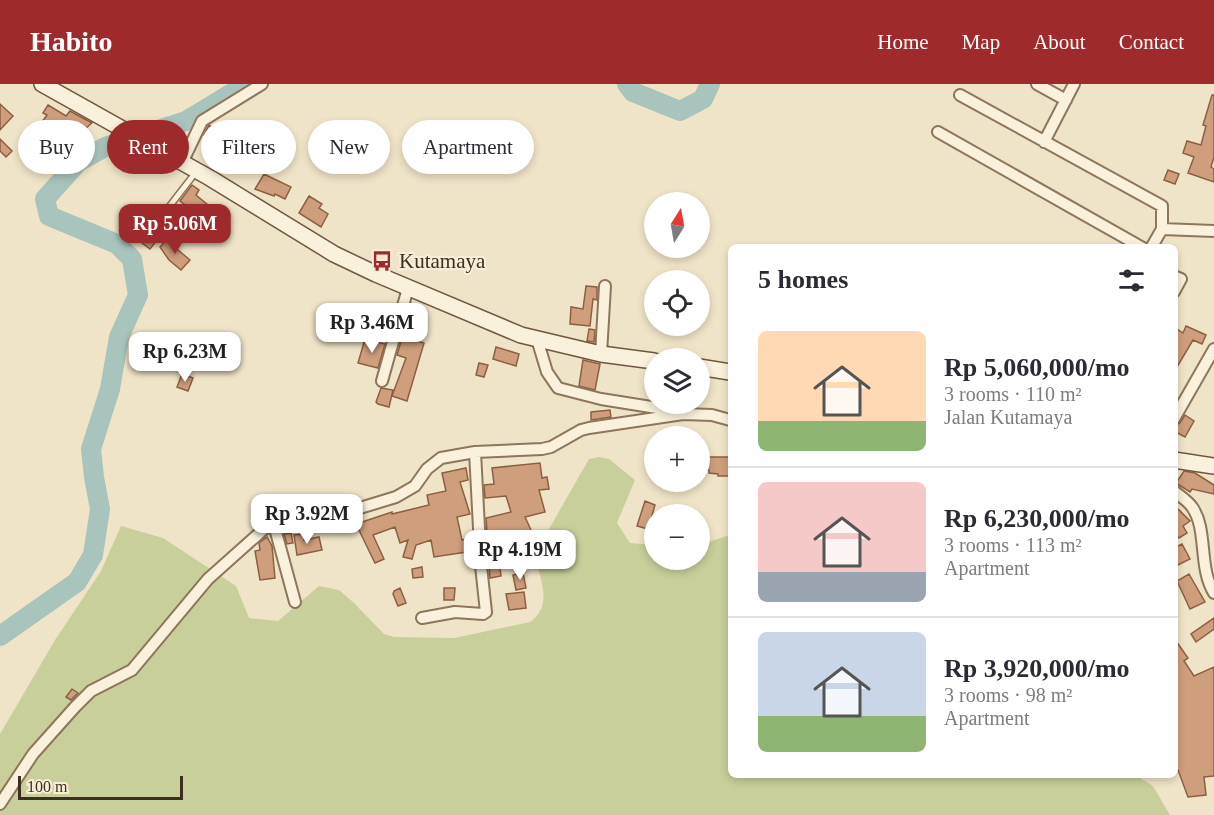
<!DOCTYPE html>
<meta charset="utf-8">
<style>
body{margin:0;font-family:"Times New Roman",serif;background:#f2f2f3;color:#2b2b33;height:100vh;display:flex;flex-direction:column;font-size:22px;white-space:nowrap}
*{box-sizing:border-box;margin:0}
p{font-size:20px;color:#7c7c81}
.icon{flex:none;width:33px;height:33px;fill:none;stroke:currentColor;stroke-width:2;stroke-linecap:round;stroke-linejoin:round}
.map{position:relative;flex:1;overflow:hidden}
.side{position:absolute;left:728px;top:160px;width:450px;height:534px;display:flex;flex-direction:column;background:#fff;border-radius:9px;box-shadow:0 3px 9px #0003}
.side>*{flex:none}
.top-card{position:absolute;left:18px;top:36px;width:570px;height:54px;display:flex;gap:12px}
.needle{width:39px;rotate:11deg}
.fabs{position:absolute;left:644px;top:108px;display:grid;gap:12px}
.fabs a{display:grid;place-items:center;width:66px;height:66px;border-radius:50%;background:#fff;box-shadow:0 3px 9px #0003;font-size:30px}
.scale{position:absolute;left:18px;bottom:15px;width:165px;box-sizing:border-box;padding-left:6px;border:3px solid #3d2e20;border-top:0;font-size:16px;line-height:21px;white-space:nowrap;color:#3d2e20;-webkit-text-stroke:4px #f7eed8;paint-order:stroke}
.price{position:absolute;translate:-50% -51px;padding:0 14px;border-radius:12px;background:#fff;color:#222;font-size:20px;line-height:39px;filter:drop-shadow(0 2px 3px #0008)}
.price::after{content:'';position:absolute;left:50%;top:36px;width:18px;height:14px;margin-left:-9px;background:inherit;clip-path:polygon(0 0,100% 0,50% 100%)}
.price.active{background:#9e2a2b;color:#fff}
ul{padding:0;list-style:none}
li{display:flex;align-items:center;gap:18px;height:150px;padding:0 30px}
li+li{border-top:2px solid #e1e1e2}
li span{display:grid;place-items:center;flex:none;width:168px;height:120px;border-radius:9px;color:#555}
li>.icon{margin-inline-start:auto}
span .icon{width:72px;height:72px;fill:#fffc;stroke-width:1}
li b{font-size:26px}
h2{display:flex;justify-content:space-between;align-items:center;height:72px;padding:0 30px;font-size:26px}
.chip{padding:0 21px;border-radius:27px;background:#fff;box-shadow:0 3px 9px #0003;font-size:21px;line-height:54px}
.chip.active{background:#9e2a2b;color:#fff}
header{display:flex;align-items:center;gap:36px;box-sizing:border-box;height:84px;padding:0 30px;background:#9e2a2b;color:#fff}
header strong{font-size:28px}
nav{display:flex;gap:33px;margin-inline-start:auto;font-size:21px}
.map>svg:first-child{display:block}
.green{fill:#c9cf9b}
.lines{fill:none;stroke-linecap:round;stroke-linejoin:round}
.river{stroke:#a9c4bc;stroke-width:20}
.building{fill:#cf9f7d;stroke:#8d5f41;stroke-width:1.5}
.service-casing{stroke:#8d765c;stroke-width:8}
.minor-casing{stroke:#8d765c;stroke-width:14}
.secondary-casing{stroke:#6f573f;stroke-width:18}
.service{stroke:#faf1dc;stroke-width:5}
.minor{stroke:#faf1dc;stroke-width:10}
.secondary{stroke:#faf1dc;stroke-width:15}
.labels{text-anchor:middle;stroke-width:4.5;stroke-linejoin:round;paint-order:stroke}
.poi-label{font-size:21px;fill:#3d2e20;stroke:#f7eed8;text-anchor:start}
</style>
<header>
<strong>Habito</strong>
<nav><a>Home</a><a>Map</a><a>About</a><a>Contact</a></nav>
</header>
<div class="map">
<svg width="1214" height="731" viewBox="0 0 1214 731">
<rect width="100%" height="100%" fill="#f0e4c8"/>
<path class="green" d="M599,373L609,375L635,396L617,439L630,459L654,461V476H699V461L730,451V692H1137L1153,702L1170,731H0V650L55,556L101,487L121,442L163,454L236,502L249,534L278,537L319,502L339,506L354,519L384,550L394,553L454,554L530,538C554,521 540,494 534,471L589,375Z"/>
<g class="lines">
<path class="river" d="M627,0L633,8L680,27L703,15L710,0
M0,552L77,498L93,471L100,425L94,393L91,365L110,305L119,253L138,211L132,175L117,160L49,132L45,115L78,78L105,63L186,37L247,0"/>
</g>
<path class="building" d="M1212,11H1214V73L1211,83L1214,85V98L1188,89L1194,73L1183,69L1187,57L1201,61L1206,42L1203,41Z
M0,20L13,32L0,46Z
M48,21L66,32L70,27L92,39L78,51L71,43L58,59L37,45L47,31L43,29Z
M209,41L236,61L223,80L210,71L217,61L204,51Z
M0,55L12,67L6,73L0,67Z
M1168,86L1179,90L1175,100L1164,96Z
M264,90L291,103L285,115L275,110L274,112L255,105Z
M192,101L199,106L196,111L213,125L210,129L215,133L196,156L175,139L188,123L180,117Z
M309,112L322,120L319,124L328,130L321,143L299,129Z
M137,141L157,156L150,165L130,150Z
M166,156L190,176L181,186L169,176L160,163Z
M586,202L597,203V216L593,215L590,242L570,240L571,223L583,225Z
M1186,242L1206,251L1202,260L1193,256L1174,288V243L1183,249Z
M405,244L412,246L409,255L424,259L407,317L392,312L406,274L397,271Z
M589,245L595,246L594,258L587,257Z
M365,255L385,260L378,284L358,279Z
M496,263L519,270L516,282L493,275Z
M583,276L600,280L595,306L579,302Z
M479,279L488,281L484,293L476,291Z
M182,290L193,294L188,307L177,303Z
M381,304L393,306L389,323L378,320L376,318Z
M610,326L611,333L591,336V328Z
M1185,331L1194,337L1185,353L1174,347V342L1180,339Z
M699,373H730V392H718V390L709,389V386H699Z
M540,379L542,394L547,393L549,405L539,406L545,428L525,433L531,446L518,451L522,463L498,470L501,492L490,494L486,434L511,428L506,412L485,414L484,401L494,400L492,384Z
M466,384L468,396L460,398L470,430L457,433L462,456L472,454L473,467L434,473L431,456L416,461L412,475L403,473L408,456L400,459L395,443L373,451L384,475L375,479L356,440L392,428V430L429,421L427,411L446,407L442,389Z
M1184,387L1195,389L1214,401V410L1192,405L1190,408L1176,399Z
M645,417L655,421L648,445L637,442Z
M1174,421L1190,437L1183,442L1187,449L1179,454L1174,448Z
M291,449L293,459L287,460L284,450Z
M304,450V456L319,453L322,466L297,471L294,451Z
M267,453L272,462L275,494L260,496L255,467L260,466L259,459Z
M1182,460L1190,475L1178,481L1174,475V464Z
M422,483L423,493L413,494L412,485Z
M523,489L526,504L516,506L513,491Z
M1189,490L1205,518L1190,525L1177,497Z
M400,504L406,519L398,522L393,510L394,507Z
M444,504H455L454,516H444Z
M524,508L526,524L509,526L506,510Z
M1214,534V545L1196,558L1191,550Z
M1174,554L1188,574L1184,577L1194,592L1214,583V692L1204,693L1206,711L1188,713L1178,686L1174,688Z
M72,605L78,609L71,616L66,613Z"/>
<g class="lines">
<g class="service-casing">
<path id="service" d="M162,132L196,88"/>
</g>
<g class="minor-casing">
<path id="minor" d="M1037,0L1066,16
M960,11L1162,122V145L1214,147
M938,48L1143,164
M1044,58L1074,0
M182,79L202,37L262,0
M1151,164L1162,145
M1174,192L1181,195L1174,208
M537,255L547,288L558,304L601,315L676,327
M601,270L605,202
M382,297L408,204
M1174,335L1214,265
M1174,407C1180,412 1188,417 1192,423C1208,445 1198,483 1214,509
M273,437L295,518
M422,534L455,528L483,530L486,528L481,482L475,368
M0,720L33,670L75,623L91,607L132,586L208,495L273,437L293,431L350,427L396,413L415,402L427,385L441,374L475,368L542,365L551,363L581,346L589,344L683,330L712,331L730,336"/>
</g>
<g class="secondary-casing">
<path id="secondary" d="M42,0L210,94L334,170L376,190L521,251L601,270L654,277
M699,283L730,288
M1174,376L1214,382"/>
</g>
<use href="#service" class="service"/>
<use href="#minor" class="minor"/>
<use href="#secondary" class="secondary"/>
</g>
<defs>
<g id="bus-bare" transform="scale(1.62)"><path d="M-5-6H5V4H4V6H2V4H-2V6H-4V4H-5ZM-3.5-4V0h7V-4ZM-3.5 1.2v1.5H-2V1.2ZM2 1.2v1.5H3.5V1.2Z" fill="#9e2a2b" stroke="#f7eed8" stroke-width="2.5" paint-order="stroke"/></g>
</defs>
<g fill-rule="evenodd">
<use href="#bus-bare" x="382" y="177"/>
</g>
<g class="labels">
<g class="poi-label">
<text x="399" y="184">Kutamaya</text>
</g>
</g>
</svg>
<div class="fabs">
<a><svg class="needle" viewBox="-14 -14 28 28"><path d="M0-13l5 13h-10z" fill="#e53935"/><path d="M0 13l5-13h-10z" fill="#7c7c81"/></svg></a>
<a><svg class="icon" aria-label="locate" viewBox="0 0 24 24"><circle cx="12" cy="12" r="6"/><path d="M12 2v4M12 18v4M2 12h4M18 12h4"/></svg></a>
<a><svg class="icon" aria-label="layers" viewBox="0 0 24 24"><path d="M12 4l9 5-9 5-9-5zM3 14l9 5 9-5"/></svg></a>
<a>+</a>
<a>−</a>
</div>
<div class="scale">100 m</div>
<b class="price active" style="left:175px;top:171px">Rp 5.06M</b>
<b class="price" style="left:372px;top:270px">Rp 3.46M</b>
<b class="price" style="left:185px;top:299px">Rp 6.23M</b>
<b class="price" style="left:307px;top:461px">Rp 3.92M</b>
<b class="price" style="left:520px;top:497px">Rp 4.19M</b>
<div class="top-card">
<a class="chip">Buy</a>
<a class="chip active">Rent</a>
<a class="chip">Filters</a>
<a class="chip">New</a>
<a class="chip">Apartment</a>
</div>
<section class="side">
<h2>5 homes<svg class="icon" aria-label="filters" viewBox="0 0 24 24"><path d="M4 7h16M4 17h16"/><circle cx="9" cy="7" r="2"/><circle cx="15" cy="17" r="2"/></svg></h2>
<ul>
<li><span style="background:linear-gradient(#ffd9b3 75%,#8fb573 0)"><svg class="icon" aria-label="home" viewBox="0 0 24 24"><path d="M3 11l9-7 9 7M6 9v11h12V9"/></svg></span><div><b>Rp 5,060,000/mo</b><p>3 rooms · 110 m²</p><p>Jalan Kutamaya</p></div></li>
<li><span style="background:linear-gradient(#f6c9c9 75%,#9aa5b1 0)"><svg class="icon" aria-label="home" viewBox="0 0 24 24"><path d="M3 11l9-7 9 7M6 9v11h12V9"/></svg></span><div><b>Rp 6,230,000/mo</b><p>3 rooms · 113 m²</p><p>Apartment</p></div></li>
<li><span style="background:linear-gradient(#c9d6e8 70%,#8fb573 0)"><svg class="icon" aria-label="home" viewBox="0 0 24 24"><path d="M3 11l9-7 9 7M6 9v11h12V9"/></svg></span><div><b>Rp 3,920,000/mo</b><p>3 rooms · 98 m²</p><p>Apartment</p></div></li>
</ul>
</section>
</div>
